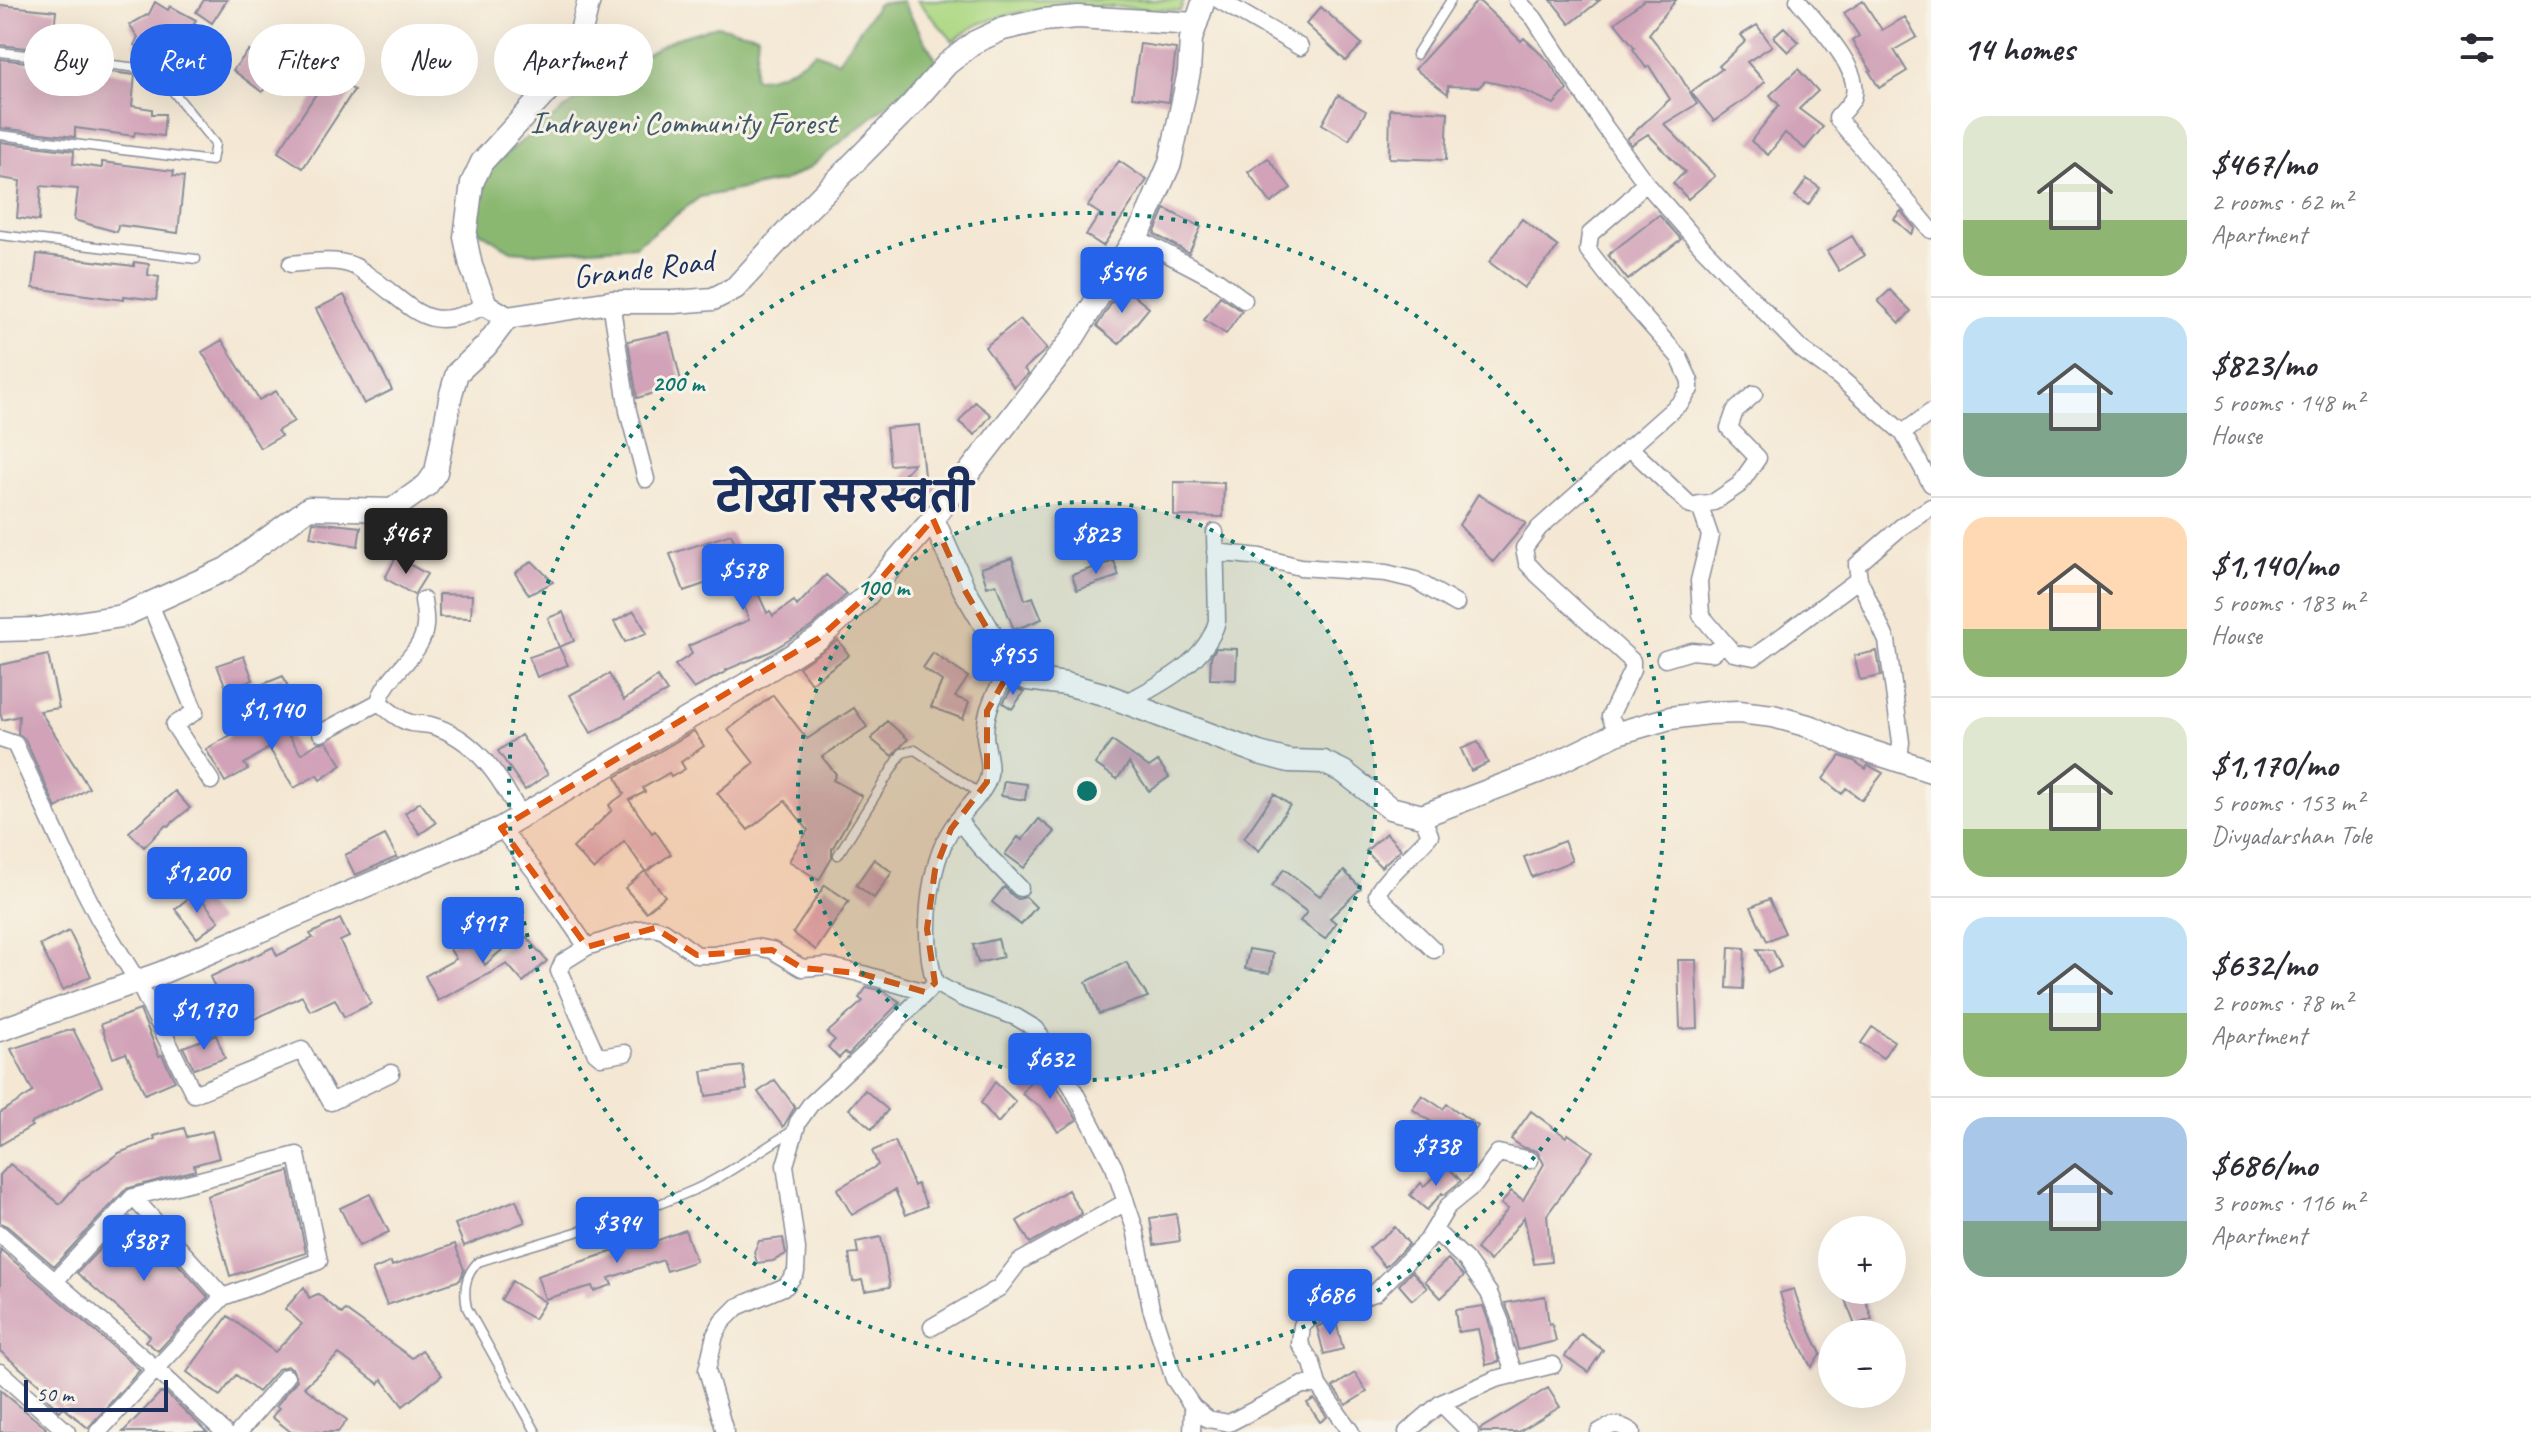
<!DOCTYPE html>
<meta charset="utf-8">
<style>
body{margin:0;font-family:Caveat,"Playpen Sans Deva",sans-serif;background:#f7f7f7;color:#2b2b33;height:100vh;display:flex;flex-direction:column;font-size:30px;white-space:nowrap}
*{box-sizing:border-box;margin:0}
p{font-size:26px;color:#7c7c81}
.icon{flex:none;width:44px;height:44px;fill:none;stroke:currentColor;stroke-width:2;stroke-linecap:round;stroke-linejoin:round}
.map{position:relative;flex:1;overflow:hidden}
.sheet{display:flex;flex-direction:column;background:#fff;width:600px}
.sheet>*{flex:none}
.guide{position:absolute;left:24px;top:24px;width:760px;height:72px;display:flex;gap:16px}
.fabs{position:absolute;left:1818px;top:1216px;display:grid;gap:16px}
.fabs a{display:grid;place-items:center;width:88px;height:88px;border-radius:50%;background:#fff;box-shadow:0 8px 32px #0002;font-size:40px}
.scale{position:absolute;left:24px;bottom:20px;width:144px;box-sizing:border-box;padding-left:8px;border:4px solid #1b2f5e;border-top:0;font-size:22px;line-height:28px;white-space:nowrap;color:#1b2f5e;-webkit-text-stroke:6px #f7f3e8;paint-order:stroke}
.price{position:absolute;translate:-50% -68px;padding:0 18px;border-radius:8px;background:#2563eb;color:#fff;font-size:26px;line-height:52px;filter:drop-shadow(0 2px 4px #0008)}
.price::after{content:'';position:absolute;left:50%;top:48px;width:24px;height:18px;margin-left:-12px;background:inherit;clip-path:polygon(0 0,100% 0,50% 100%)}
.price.on{background:#222;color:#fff}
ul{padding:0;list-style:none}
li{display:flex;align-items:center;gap:24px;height:200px;padding:0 32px}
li+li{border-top:2px solid #e1e1e2}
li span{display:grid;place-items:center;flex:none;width:224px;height:160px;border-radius:24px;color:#555}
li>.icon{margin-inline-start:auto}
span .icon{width:96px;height:96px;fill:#fffc;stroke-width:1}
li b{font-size:34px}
h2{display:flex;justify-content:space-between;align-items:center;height:96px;padding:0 32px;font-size:34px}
.chip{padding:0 28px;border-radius:36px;background:#fff;box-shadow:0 8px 32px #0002;font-size:28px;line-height:72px}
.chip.on{background:#2563eb;color:#fff}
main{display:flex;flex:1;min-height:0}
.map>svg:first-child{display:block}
.green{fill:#add883;stroke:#648470;stroke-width:2}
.forest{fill:#8ab871;stroke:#527468;stroke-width:2}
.building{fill:#d2a3b8}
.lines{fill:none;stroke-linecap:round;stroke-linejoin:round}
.lane-casing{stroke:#888c99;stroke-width:11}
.street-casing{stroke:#888c99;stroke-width:19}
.secondary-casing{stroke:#888c99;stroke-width:25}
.lane{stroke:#fff;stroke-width:8}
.street{stroke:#fff;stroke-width:16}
.secondary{stroke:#fff;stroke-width:22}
.marked{fill:#de5710;fill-opacity:0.2;stroke:#de5710;stroke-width:6;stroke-dasharray:16 10;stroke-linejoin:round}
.ring{fill:none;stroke:#0f766e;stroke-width:4;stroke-dasharray:4 8}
.labels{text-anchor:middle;stroke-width:6;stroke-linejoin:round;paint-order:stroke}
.park-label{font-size:32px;fill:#405967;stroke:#f7f3e8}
.street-label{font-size:32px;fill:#1b2f5e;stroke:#f7f3e8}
.district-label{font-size:40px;font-weight:bold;fill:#1b2f5e;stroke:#f7f3e8}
.centre{fill:#0f766e;stroke:#f7f3e8;stroke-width:4}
.ring-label{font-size:24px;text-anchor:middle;font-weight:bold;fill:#0f766e;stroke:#f7f3e8;stroke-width:6;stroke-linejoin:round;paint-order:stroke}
</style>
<main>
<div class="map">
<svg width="1931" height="1432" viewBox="0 0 1931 1432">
<rect width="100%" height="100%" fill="#f7f3e8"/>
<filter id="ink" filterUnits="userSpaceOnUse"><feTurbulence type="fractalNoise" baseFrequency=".0125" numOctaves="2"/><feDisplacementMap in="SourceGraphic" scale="16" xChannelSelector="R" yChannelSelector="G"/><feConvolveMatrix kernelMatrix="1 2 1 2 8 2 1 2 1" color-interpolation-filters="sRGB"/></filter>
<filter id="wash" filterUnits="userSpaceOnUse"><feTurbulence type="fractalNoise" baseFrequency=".006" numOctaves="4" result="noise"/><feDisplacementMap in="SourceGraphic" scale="32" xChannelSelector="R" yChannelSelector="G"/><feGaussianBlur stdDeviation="1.8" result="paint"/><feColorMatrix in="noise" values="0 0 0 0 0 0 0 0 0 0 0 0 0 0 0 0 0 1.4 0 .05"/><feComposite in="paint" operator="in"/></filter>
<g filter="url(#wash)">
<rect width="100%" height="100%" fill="#f4e8d4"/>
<path class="green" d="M917,0H1184L1180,11C1115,6 1041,0 979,24C970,28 962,35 953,41Z"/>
<path class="forest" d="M902,1L938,63L809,168L784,181L700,197L635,246L535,253L511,251L475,228L486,173L513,148L615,71L674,39L717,26L758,35L754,78C777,79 797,67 815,52L838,61L878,4Z"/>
<g id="blocks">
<path class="building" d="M204,0H227L212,23L196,12Z
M1478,0L1521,41L1524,38L1549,62L1567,90L1554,104L1518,88L1485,81L1479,87L1448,86V94L1415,69Z
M1551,0H1600L1570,24Z
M1644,0H1676L1649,34L1676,69L1697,104L1664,124L1715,176L1688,199L1673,183L1685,172L1648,134L1631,145L1627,139L1670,99L1649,66L1646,68L1633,49L1635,48L1615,23Z
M1863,1L1882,30L1905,17L1917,37L1894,50L1907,71L1879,88L1869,71L1871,70L1852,41L1859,36L1844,13Z
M155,2L168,10L170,6L196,20L171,68L145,54L146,51L134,45L138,37L129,25L149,14Z
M0,5L56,11L52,51L0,45Z
M1321,7L1362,44L1346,61L1306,24Z
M1757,25L1772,46L1747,62L1765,82L1748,97L1714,121L1691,92L1722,69L1719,66L1746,41L1741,35Z
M1784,27L1799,42L1788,52L1773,37Z
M1140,44L1176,49L1169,102L1132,97Z
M249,50L278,72L262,92L233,70Z
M0,59L135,75L132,106L152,109V114H165L163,136L135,132L134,136L75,128V137L0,128Z
M1798,69L1818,91L1799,109L1823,127L1805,149L1785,133L1768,155L1751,141L1779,105L1770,95Z
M329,74L354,90L303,168L278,152Z
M1338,95L1366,111L1349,140L1322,124Z
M1390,109L1448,112L1446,160L1389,158Z
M0,142L74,151L73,164L102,168V162L174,171L173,176L184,177L178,233L118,225L117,232L74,220L78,189L41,186L39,221L17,218L20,181L0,178Z
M1268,158L1291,188L1271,203L1248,172Z
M1119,161L1147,180L1103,246L1086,235L1100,214L1088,206Z
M1807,179L1820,188L1808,205L1795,196Z
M1165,209L1201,227L1189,253L1154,234Z
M1901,211L1915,228L1911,234L1894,219Z
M1659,215L1681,239L1628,280L1608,255Z
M1522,219L1558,247L1524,288L1489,262Z
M1852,236L1864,256L1839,271L1827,251Z
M37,254L134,266V262L149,264L148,275L159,277L156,300L124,296V300L33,288Z
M1122,286L1149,308L1119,344L1097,326Z
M1890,290L1911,311L1900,323L1878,301Z
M344,295L392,390L364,404L316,309Z
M1220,296L1242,311L1226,334L1204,320Z
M1020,319L1047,349L1024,369L1028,374L1014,387L985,347Z
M669,332L682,385L637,398L628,341Z
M222,340L259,400L276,391L294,421L277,431L281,436L260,448L202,352Z
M975,402L991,415L975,435L959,422Z
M919,425L924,476L938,488L924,504L899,481L914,463L890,465L886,428Z
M1174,482L1224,483L1223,517L1174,516Z
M1478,494L1526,523L1493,562L1459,525Z
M313,522L361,527L358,546L310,537Z
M731,534L767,613L770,611L773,616L794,601L797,606L826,575L847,594L811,627L789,640L769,652L726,670L727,671L694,689L675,665L692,654L688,646L749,620L730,575L684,591L670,554Z
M396,557L427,574L414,595L385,578Z
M1012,558L1025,600L1033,597L1042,619L1014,630L996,584L987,587L981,568Z
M532,561L553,582L529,595L515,573Z
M1114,561L1119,576L1077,590L1072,575Z
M439,594L472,595L471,618L439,617Z
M634,611L647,633L625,642L614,622Z
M563,612L574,641L559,647L548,618Z
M838,640L849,655L811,683L799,667Z
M559,647L568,665L537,677L529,657Z
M1216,648L1237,649L1236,680L1210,679L1211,656Z
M1877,651L1881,676L1860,680L1854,656Z
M933,653L968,677L955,697L969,702L963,719L931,707L942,681L923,668Z
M48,655L59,708L40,711L89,788L56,808L25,739L18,733L19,716L2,720L0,712V665Z
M244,656L253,680L227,690L217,665Z
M609,674L624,700L657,677L667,692L591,733L570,695Z
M283,676L292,697L260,710L251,689Z
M1013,686L1024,692L1012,709L1003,703Z
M773,695L807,739L854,708L867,727L822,757L836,774L833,780L862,796L832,849V858L819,880L789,861L808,830L785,801L748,830L717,793L754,763L728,730Z
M270,708L301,754L318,743L327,742L342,765L320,780L317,775L294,788L269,748L244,764L248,769L225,782L206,749L250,724Z
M887,721L908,739L892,756L871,739Z
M694,731L704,746L681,762L685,769L671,777L669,773L643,788L645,792L629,800L652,833L655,831L671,854L646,872L624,841L594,870L573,848L612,810L609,805L624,794L616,777Z
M521,735L548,774L525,790L498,751Z
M1112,741L1149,767L1158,761L1169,777L1149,791L1129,763L1117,779L1095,764Z
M1478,742L1488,763L1471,771L1461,749Z
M1840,756L1854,761L1866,769L1868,765L1883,773L1862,800L1846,788L1842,794L1823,779Z
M1004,781L1027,784L1025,800L1001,796Z
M175,791L190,808L168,826L166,825L144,847L129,832Z
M1274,794L1290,805L1259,851L1244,838Z
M420,802L436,823L420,834L405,813Z
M1039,819L1055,832L1024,868L1005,854L1018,837L1022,840Z
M1386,833L1401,849L1381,867L1366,851Z
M385,835L397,857L355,875L345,855Z
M1564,841L1572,861L1532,877L1524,857Z
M874,859L892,872L874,898L856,885Z
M1284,869L1320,896L1344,871L1361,888L1330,918L1336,923L1325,939L1300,921L1307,912L1272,886Z
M645,871L665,896L646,912L625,888Z
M825,885L849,901L816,950L793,933Z
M1004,887L1013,896L1018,899L1026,897L1036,907L1021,925L992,902Z
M196,892L219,921L197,938L175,909Z
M1769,899L1785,933L1767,941L1751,907Z
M340,919L349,937L340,941L371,1004L344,1017L335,999L310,1011L302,996L234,1029L210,977L273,947L277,956L313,938L310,934Z
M69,931L91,976L63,990L40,945Z
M522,932L547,961L523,982L507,964L438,1001L425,976L456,959L448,946L467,935L485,965Z
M998,939L1003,957L978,963L973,945Z
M1729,947L1745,948L1743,989L1727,988Z
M1249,949L1273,953L1270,973L1245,969Z
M1757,949L1773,950L1781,967L1768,973Z
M1678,960H1696L1698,1028L1680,1029Z
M1126,962L1148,997L1099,1014L1086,982Z
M867,987L885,992L900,1002L848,1055L845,1052L839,1058L828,1047L835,1040L827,1033L863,1001L859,998Z
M140,1010L159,1056L162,1055L175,1081L145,1094L126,1053L113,1058L101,1024Z
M1872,1027L1894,1041L1883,1058L1861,1043Z
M73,1029L102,1086L30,1124L32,1126L0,1145V1113L33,1092L11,1049Z
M216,1035L225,1058L194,1069L183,1047Z
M743,1066L747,1090L706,1096L702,1071Z
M1037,1071L1055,1083L1077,1120L1058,1132L1043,1109L1022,1094Z
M775,1080L795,1107L783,1127L758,1092Z
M995,1082L1016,1102L998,1123L981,1103Z
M865,1090L888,1110L872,1129L849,1109Z
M1422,1095L1443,1109L1447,1104L1478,1126L1461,1150L1430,1128L1433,1123L1412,1109Z
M1531,1111L1566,1137L1568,1134L1593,1151L1547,1215L1551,1262L1534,1264L1524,1217L1490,1261L1476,1249L1508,1209L1501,1204L1511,1191L1523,1200L1544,1164L1537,1151L1522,1147L1511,1139Z
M184,1128L187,1137L212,1131L219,1158L194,1165L195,1170L126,1189L54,1266L7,1226L0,1223V1175L10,1164L60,1204L80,1181L119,1153L155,1139L154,1136Z
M895,1141L914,1186L917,1184L927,1206L906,1215L895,1190L852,1215L837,1189L878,1165L872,1151Z
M1446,1165L1461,1181L1444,1195L1442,1193L1427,1210L1410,1195L1421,1183L1424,1186Z
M289,1171L306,1253L230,1276L207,1196Z
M1068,1190L1082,1214L1030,1243L1017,1221Z
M370,1194L389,1232L359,1246L340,1208Z
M516,1200L525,1222L464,1246L455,1224Z
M1176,1214L1180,1241L1154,1245L1150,1218Z
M130,1217L169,1254L208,1297L158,1351L145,1341L150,1336L77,1273Z
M1395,1227L1409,1244L1385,1267L1369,1248Z
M685,1230L696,1261L667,1271L663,1260L609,1278L612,1285L594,1291L592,1286L545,1299L537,1276L639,1243L640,1247Z
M881,1237L890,1287L865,1291L862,1280L853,1282L849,1254L858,1253L856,1242Z
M783,1238L786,1254L773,1261L757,1263L754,1252L759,1241Z
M455,1244L464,1270L460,1280L387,1305L372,1270L391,1262L392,1266Z
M0,1249L140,1370L88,1428L63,1407L60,1411L40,1393L44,1388L0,1351Z
M1448,1259L1464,1276L1441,1298L1425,1281Z
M1412,1271L1427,1288L1412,1300L1399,1285Z
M512,1281L545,1302L534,1319L501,1300Z
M304,1287L309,1298L318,1294L342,1314L345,1310L412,1358L422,1350L442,1375L403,1406L382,1379L379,1384L339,1354L304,1387L347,1420L338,1432H291L272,1417L279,1408L276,1406L297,1380L292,1368L287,1366L278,1369L258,1392L236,1375L220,1396L187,1372L228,1316L275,1352L302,1324L285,1309Z
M1794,1289L1802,1314L1821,1354L1811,1367L1788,1320L1780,1293Z
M1862,1290L1872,1319L1855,1325L1844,1297Z
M1545,1296L1549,1324L1552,1323L1556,1341L1518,1350L1511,1318L1505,1303Z
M1483,1306L1490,1325L1499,1362L1486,1365L1478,1329L1458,1332L1455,1310Z
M1335,1318L1343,1349L1324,1354L1317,1327Z
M1581,1334L1603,1350L1588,1372L1565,1356Z
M1355,1373L1367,1392L1346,1405L1333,1387Z
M1548,1388L1560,1407L1518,1432H1481L1480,1429Z
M0,1390L46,1428L42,1432H0Z
M160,1393H166L207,1432H123Z
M1314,1399L1327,1417L1320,1422L1307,1403Z"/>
</g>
</g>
<g filter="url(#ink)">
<use href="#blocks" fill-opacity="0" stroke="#888c99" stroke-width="2"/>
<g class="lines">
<g class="lane-casing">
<path id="lane" d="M0,52L156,70L215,144L212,161L0,135
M1416,55L1451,0
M0,235L196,259
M838,855L902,753L915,750L979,793
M536,1432L467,1308C463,1290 465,1275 478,1262C550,1239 625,1220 694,1190C730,1174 760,1150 794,1130"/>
</g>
<g class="street-casing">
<path id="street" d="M1219,0L1300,47
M1517,0L1534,18L1605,127L1645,182L1703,248L1801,349L1839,377L1903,433L1931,484
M1798,0C1814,21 1864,70 1853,98C1850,105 1842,112 1837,118L1931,230
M1135,237L1217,280L1244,300
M291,264C310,262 337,258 354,266C361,269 368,276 375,280C420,314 429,334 486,305
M611,302L628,411L646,479
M1903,433L1931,412
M1629,447L1691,506L1714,502L1739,485L1758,458L1729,428L1735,411L1754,394
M1699,504L1710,536L1699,581L1701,615L1733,653L1754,657L1859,579
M1215,552L1260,557L1300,567L1386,573L1415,580L1456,604
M423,600C424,608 426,618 425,626C423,656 386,673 379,702C388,710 399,720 411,723C417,724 423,724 430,725C475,737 501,778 521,817
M150,604L195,712L174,725L211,781
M1665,659L1692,651L1712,653L1725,644
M1011,669C996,690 985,708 985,736C986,751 994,769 986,784C978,800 962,812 952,828C927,867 922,939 935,983L962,998L1016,1017L1036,1029L1072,1087L1114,1167L1135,1229L1151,1308L1174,1379L1193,1407L1208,1419L1229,1423L1302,1385H1318
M1127,702C1161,684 1207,661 1217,621L1215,532
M321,733L379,702
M1618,733L1610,716L1632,670V661L1538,575L1527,563L1524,548L1539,528L1681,402L1690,389V381L1679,357L1616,286L1588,250L1590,234L1628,201L1645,182
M0,739L15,744L69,861L99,919L138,982L194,1094L302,1050L331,1102L391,1073
M1899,760L1901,742L1887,641L1859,579L1857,565L1901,527L1931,507
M1422,816L1430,835C1419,849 1380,882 1377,895L1434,950
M958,820L980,847L1020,888
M501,828L536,873L587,947L639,929L655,928L664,931L697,955H713L756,947L772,950L802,968L827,966L859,973L925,992
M587,947L563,962L559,971L595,1052L601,1057L625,1053
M1434,1230L1466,1260L1489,1293L1501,1322L1504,1345L1515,1375
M0,1234L156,1369L98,1432
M55,1281L133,1197
M223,1297L133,1197L297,1155L319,1261L223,1297L156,1369L224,1432
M932,1327L999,1288L1019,1262L1126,1202
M0,1372L67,1432
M1441,1403L1496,1379L1553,1365
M239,1432L286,1377
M725,1432L707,1370L715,1335L722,1322L737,1307L786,1286L796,1272L797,1249L785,1165L798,1122L810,1105L866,1053L935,983
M1192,1432L1193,1407
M1351,1432L1318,1385L1312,1363L1300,1344L1302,1325L1319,1312L1375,1293L1427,1241L1448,1206L1475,1184L1498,1153L1530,1160
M1407,1432L1441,1403L1470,1432
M1599,1432C1614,1423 1618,1423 1632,1432"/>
</g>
<g class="secondary-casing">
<path id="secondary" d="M589,0L576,51L551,87L482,162L472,183L465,237L471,266L486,305L507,318L611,302H675L713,299L735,288L804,213L911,105L947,64L975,42L1003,29L1043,20L1078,17L1195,24
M933,519L964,589L1011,669L1028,679L1066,684L1103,694L1259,753L1289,761L1323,762L1344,772L1390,808L1422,816L1540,771L1618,733L1670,718L1708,713L1739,712L1773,716L1812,727L1848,744L1931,771
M0,630L39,629L122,616L226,569L309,508L392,510L427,485L436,472L451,394L457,373L486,346L507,318
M0,1030L161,973L501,828L745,685L819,638L865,597L933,519L1073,338L1144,223L1170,163L1189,72L1191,39L1204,0"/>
</g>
<use href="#lane" class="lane"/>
<use href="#street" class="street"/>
<use href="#secondary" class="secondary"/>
</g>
</g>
<path class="marked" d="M933,519L964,589L1011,669L987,711V782L951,829L935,870L927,929L935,983L925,992L859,973L802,968L772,950L697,955L655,928L587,947L501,828L819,638L865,597Z"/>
<circle cx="1087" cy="791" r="289" fill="#0f766e" fill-opacity=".12"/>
<g class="ring">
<circle cx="1087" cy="791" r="289"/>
<circle cx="1087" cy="791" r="578"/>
</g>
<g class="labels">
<g class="park-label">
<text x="683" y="133">Indrayeni Community Forest</text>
</g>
<g class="street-label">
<text transform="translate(643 268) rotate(-7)" y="11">Grande Road</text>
</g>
<g class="district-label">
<text x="844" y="511">टोखा सरस्वती</text>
</g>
</g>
<circle cx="1087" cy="791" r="12" class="centre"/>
<g class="ring-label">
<text x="678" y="391">200 m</text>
<text x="883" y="595">100 m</text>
</g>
</svg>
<div class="fabs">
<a>+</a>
<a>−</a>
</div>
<div class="scale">50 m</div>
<b class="price" style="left:1122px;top:315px">$546</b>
<b class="price on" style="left:406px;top:576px">$467</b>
<b class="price" style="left:1096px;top:576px">$823</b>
<b class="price" style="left:743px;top:612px">$578</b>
<b class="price" style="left:1013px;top:697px">$955</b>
<b class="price" style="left:272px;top:752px">$1,140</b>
<b class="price" style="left:197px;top:915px">$1,200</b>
<b class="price" style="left:483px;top:965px">$917</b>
<b class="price" style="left:204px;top:1052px">$1,170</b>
<b class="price" style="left:1050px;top:1101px">$632</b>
<b class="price" style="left:1436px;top:1188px">$738</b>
<b class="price" style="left:617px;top:1265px">$394</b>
<b class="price" style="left:144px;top:1283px">$387</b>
<b class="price" style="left:1330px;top:1337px">$686</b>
<div class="guide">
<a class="chip">Buy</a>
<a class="chip on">Rent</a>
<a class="chip">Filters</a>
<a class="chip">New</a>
<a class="chip">Apartment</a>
</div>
</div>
<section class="sheet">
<h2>14 homes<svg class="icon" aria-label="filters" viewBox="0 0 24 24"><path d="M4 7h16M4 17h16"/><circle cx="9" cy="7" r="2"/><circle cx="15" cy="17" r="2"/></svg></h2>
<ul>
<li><span style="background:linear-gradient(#dfe7d0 65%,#8fb573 0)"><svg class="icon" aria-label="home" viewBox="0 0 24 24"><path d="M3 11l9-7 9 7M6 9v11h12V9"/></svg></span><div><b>$467/mo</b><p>2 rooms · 62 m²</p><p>Apartment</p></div></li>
<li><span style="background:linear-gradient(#bfe0f5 60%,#7fa58c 0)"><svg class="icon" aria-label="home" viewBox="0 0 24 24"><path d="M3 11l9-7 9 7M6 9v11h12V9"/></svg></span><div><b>$823/mo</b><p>5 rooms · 148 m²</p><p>House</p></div></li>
<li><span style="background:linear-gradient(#ffd9b3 70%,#8fb573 0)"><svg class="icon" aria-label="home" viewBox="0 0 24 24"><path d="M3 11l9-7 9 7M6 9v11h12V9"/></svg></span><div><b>$1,140/mo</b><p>5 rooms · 183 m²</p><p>House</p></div></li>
<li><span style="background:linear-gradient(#dfe7d0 70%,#8fb573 0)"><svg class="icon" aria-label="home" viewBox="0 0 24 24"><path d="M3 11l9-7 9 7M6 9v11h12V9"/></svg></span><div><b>$1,170/mo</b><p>5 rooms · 153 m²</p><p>Divyadarshan Tole</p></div></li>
<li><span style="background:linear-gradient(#bfe0f5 60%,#8fb573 0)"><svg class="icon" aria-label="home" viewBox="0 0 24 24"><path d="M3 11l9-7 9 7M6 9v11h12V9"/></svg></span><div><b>$632/mo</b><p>2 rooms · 78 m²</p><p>Apartment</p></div></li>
<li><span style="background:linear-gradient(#a9c7e8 65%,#7fa58c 0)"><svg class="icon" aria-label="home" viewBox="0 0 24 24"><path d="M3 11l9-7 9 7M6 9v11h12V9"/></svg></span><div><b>$686/mo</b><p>3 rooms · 116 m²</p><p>Apartment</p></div></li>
</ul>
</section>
</main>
